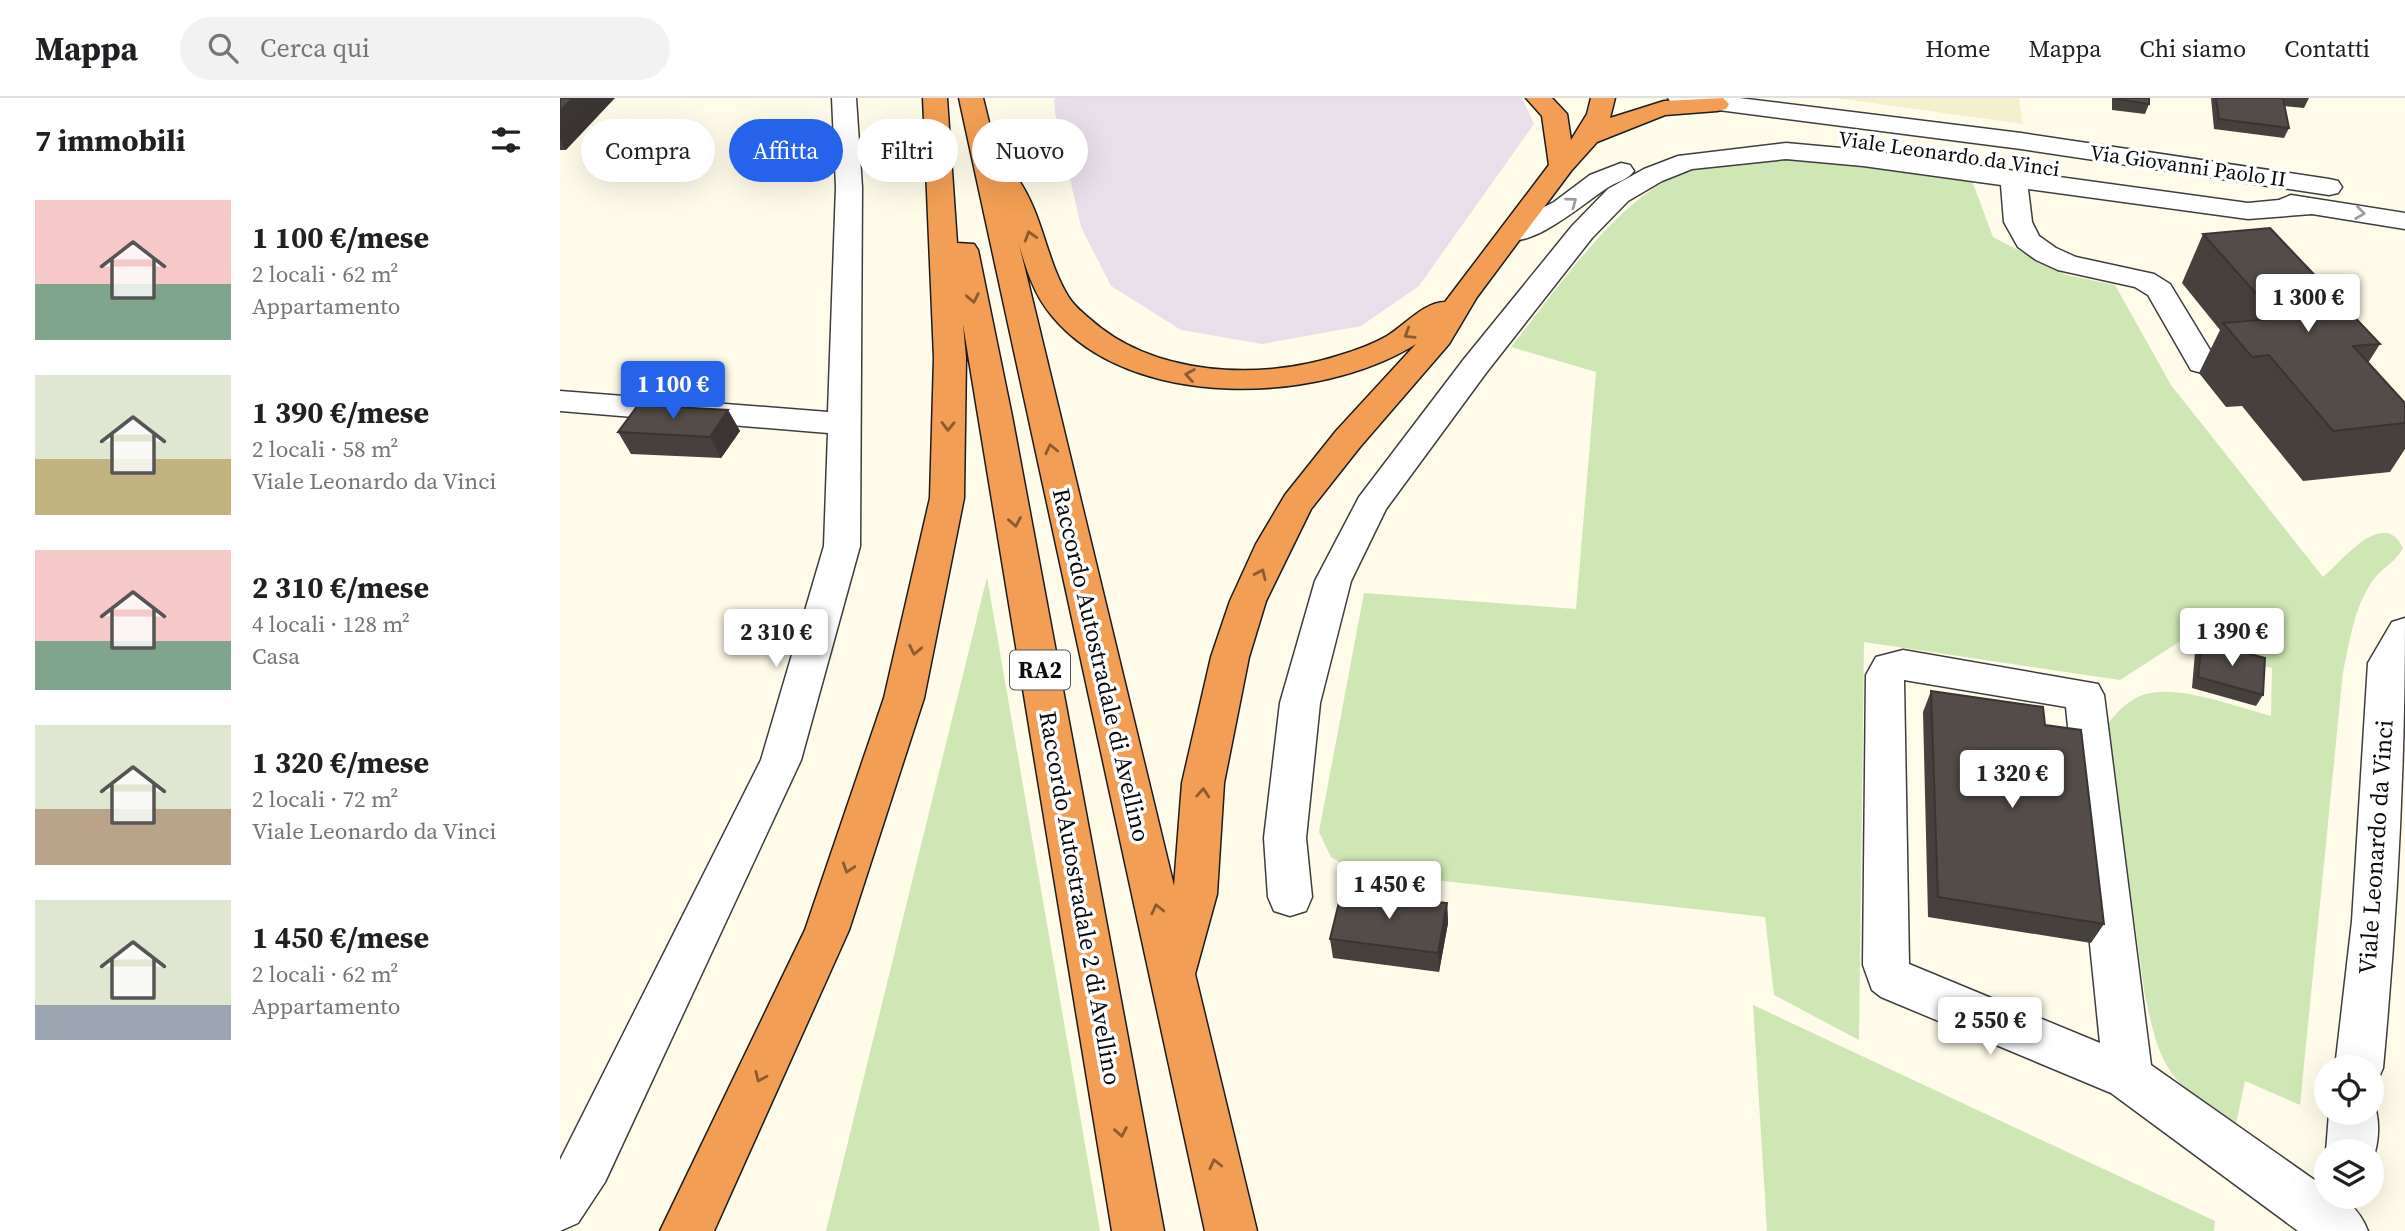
<!DOCTYPE html>
<html lang="it">
<meta charset="utf-8">
<style>
body{margin:0;font-family:"Source Serif 4",serif;background:#f2f2f2;color:#202124;height:100vh;display:flex;flex-direction:column;font-size:26px;white-space:nowrap}
*{box-sizing:border-box;margin:0}
p{font-size:23px;color:#757577}
.icon{flex:none;width:38px;height:38px;fill:none;stroke:currentColor;stroke-width:2;stroke-linecap:round;stroke-linejoin:round}
.map{position:relative;flex:1;overflow:hidden}
.details{display:flex;flex-direction:column;background:#fff;width:560px}
.details>*{flex:none}
.guide{position:absolute;left:21px;top:21px;width:665px;height:63px;display:flex;gap:14px}
.fabs{position:absolute;left:1754px;top:957px;display:grid;gap:14px}
.fabs a{display:grid;place-items:center;width:70px;height:70px;border-radius:50%;background:#fff;box-shadow:0 7px 28px #0002;font-size:35px}
.price{position:absolute;translate:-50% -60px;padding:0 16px;border-radius:7px;background:#fff;color:#222;font-size:23px;line-height:46px;filter:drop-shadow(0 2px 4px #0008)}
.price::after{content:'';position:absolute;left:50%;top:42px;width:21px;height:16px;margin-left:-10px;background:inherit;clip-path:polygon(0 0,100% 0,50% 100%)}
.price.active{background:#2563eb;color:#fff}
ul{padding:0;list-style:none}
li{display:flex;align-items:center;gap:21px;height:175px;padding:0 35px}
li span{display:grid;place-items:center;flex:none;width:196px;height:140px;border-radius:0px;color:#555}
li>.icon{margin-inline-start:auto}
span .icon{width:84px;height:84px;fill:#fffc;stroke-width:1}
li b{font-size:30px}
h2{display:flex;justify-content:space-between;align-items:center;height:84px;padding:0 35px;font-size:30px}
.pill{padding:0 24px;border-radius:32px;background:#fff;box-shadow:0 7px 28px #0002;font-size:24px;line-height:63px}
.pill.active{background:#2563eb;color:#fff}
header{display:flex;align-items:center;gap:42px;box-sizing:border-box;height:98px;padding:0 35px;background:#fff;border-bottom:2px solid #e0e0e0}
header strong{font-size:33px}
nav{display:flex;gap:38px;margin-inline-start:auto;font-size:24px}
.search{width:490px;height:63px;background:#f2f2f2;display:flex;align-items:center;gap:18px;box-sizing:border-box;padding:0 24px;border-radius:38px;color:#757577;font-size:26px}
main{display:flex;flex:1;min-height:0}
.map>svg:first-child{display:block}
.industrial{fill:#e9dfea}
.farmland{fill:#f3f0cb}
.green{fill:#cfe7b5}
.lines{fill:none;stroke-linecap:round;stroke-linejoin:round}
.minor-casing{stroke:#3e3e3e;stroke-width:3}
.highway-casing{stroke:#1c1c1c;stroke-width:3}
.minor{fill:#fff;fill-rule:evenodd}
.highway{fill:#f29e54;fill-rule:evenodd}
.wall{fill:#47413e}
.shaded-wall{fill:#3a3532}
.building{fill:#534c48;stroke:#3a3532;stroke-width:2}
.oneway{stroke:#9d9d9d}
.oneway2{stroke:#8a5c33}
.labels{text-anchor:middle;stroke-width:7;stroke-linejoin:round;paint-order:stroke}
.far-street-label{font-size:21px;fill:#0b0b0b;stroke:#fff}
.shield{fill:#fff;stroke:#545454;stroke-width:2}
.shield-label{font-size:23px;font-weight:bold;fill:#0b0b0b}
.street-label{font-size:24px;fill:#0b0b0b;stroke:#fff}
</style>
<header>
<strong>Mappa</strong>
<div class="search"><svg class="icon" aria-label="search" viewBox="0 0 24 24"><circle cx="10" cy="10" r="6"/><path d="M15 15l6 6"/></svg>Cerca qui</div>
<nav><a>Home</a><a>Mappa</a><a>Chi siamo</a><a>Contatti</a></nav>
</header>
<main>
<section class="details">
<h2>7 immobili<svg class="icon" aria-label="filters" viewBox="0 0 24 24"><path d="M4 7h16M4 17h16"/><circle cx="9" cy="7" r="2"/><circle cx="15" cy="17" r="2"/></svg></h2>
<ul>
<li><span style="background:linear-gradient(#f6c9c9 60%,#7fa58c 0)"><svg class="icon" aria-label="home" viewBox="0 0 24 24"><path d="M3 11l9-7 9 7M6 9v11h12V9"/></svg></span><div><b>1 100 €/mese</b><p>2 locali · 62 m²</p><p>Appartamento</p></div></li>
<li><span style="background:linear-gradient(#dfe7d0 60%,#c2b280 0)"><svg class="icon" aria-label="home" viewBox="0 0 24 24"><path d="M3 11l9-7 9 7M6 9v11h12V9"/></svg></span><div><b>1 390 €/mese</b><p>2 locali · 58 m²</p><p>Viale Leonardo da Vinci</p></div></li>
<li><span style="background:linear-gradient(#f6c9c9 65%,#7fa58c 0)"><svg class="icon" aria-label="home" viewBox="0 0 24 24"><path d="M3 11l9-7 9 7M6 9v11h12V9"/></svg></span><div><b>2 310 €/mese</b><p>4 locali · 128 m²</p><p>Casa</p></div></li>
<li><span style="background:linear-gradient(#dfe7d0 60%,#b9a48a 0)"><svg class="icon" aria-label="home" viewBox="0 0 24 24"><path d="M3 11l9-7 9 7M6 9v11h12V9"/></svg></span><div><b>1 320 €/mese</b><p>2 locali · 72 m²</p><p>Viale Leonardo da Vinci</p></div></li>
<li><span style="background:linear-gradient(#dfe7d0 75%,#9aa5b1 0)"><svg class="icon" aria-label="home" viewBox="0 0 24 24"><path d="M3 11l9-7 9 7M6 9v11h12V9"/></svg></span><div><b>1 450 €/mese</b><p>2 locali · 62 m²</p><p>Appartamento</p></div></li>
</ul>
</section>
<div class="map">
<svg width="1845" height="1133" viewBox="0 0 1845 1133">
<rect width="100%" height="100%" fill="#fffbe9"/>
<path class="industrial" d="M494,0H962L974,26L859,188L801,228L702,246L621,232L551,188L521,129L495,15Z"/>
<path class="farmland" d="M1276,0H1459L1463,26Z"/>
<path class="green" d="M1259,59L1411,80L1433,139L1506,177L1555,187L1611,287L1763,479C1781,464 1824,408 1843,450C1837,463 1822,470 1813,482C1793,512 1791,539 1783,574L1740,1007L1685,983L1676,1026C1653,1011 1624,995 1609,971C1595,950 1591,922 1585,898L1547,627C1556,615 1566,604 1580,598C1614,584 1676,609 1711,618L1712,570L1619,544L1560,582L1304,544L1299,942L1214,897L1205,819L795,773L771,759L759,734L804,495L1016,511L1036,274L951,249C997,192 1054,104 1121,75C1163,57 1215,61 1259,59Z
M427,479L540,1133H266Z
M1193,907L1655,1123L1654,1133H1207Z"/>
<g class="lines">
<g class="minor-casing">
<path id="minor" d="M272,0H296L302,89L300,448L241,662L45,1084L18,1125L0,1133V1062L201,662L264,448L268,335L0,313V293L268,314L276,89Z
M1108,0H1179L1461,35L1769,81L1778,83L1782,89L1778,95L1769,97L1461,51L1120,7L1111,5Z
M1226,45L1303,52L1688,105L1719,102L1731,97L1845,115V131L1752,116L1688,121L1468,91L1472,124L1479,138L1496,150L1516,159L1594,176L1610,186L1658,265L1653,272L1642,275L1631,272L1588,197L1575,189L1498,172L1476,162L1458,149L1444,124L1441,87L1303,68L1226,61L1132,71L1102,83L1068,103L1032,140L926,275L826,411L791,483L760,605L746,740L752,799L746,813L730,818L714,813L708,799L704,740L720,605L755,483L799,399L904,261L1012,128L1048,91L1084,71L1118,58Z
M1061,65L1070,67L1074,73C1068,82 1056,84 1047,90C1021,107 974,150 942,142L938,136L942,130L994,104L1030,77Z
M1845,520C1845,671 1837,820 1823,970L1816,986L1811,988V970H1775L1792,823L1808,565L1832,524Z
M1343,552L1538,586L1544,597L1591,967L1766,1090V1099C1788,1099 1800,1113 1808,1133H1738L1551,995L1321,899L1312,892L1303,867L1306,577L1316,559ZM1344,582L1506,609L1540,945L1349,866Z
M1811,998C1821,1019 1820,1044 1811,1066V1054H1766L1769,1015H1811Z"/>
</g>
<g class="highway-casing">
<path id="highway" d="M363,0H387L397,145L414,146L418,152L452,318L604,1133H552L403,226L406,260L404,400L364,600L289,832L154,1133H100L245,832L324,600L370,400L374,260Z
M399,0H423L443,81H458C483,117 486,162 508,198C514,208 522,214 530,221C593,278 699,283 777,258C794,253 811,247 827,238C845,227 864,204 885,204L989,67L982,18L966,0H992L1007,16L1011,42L1027,16L1031,0H1055L1050,20L1104,3L1163,0L1169,6L1166,11L1157,13L1105,17L1037,44L1011,73L917,199L889,246L800,349L751,411L706,503L689,559L664,685L657,796L635,876L697,1133H645ZM459,146C466,171 474,197 492,218C570,313 759,307 856,246L776,333L725,397L696,446L670,503L651,559L622,685L614,788Z"/>
</g>
<use href="#minor" class="minor"/>
<use href="#highway" class="highway"/>
</g>
<path class="wall" d="M0,0L6,52H0Z
M1552,0H1589V6L1585,16L1552,12Z
M1651,0H1749L1744,10L1724,8L1729,30L1724,40L1654,31Z
M1643,136L1820,246L1808,265L1845,305V351L1830,374L1743,383L1682,308L1666,309L1639,275L1660,232L1622,185Z
M168,312L180,333L161,360L71,356L58,334Z
M1642,543L1703,597L1696,608L1632,590L1635,554Z
M1371,593L1485,627L1544,826L1531,845L1368,819L1363,614Z
M887,805L888,825L879,874L773,860L770,841Z"/>
<path class="shaded-wall" d="M13,0H55L6,52L0,42V13Z
M168,312L180,333L161,360L150,339Z
M887,805L888,825L879,874L878,855Z"/>
<path class="building" d="M0,0H13L0,13Z
M1556,0H1589V6L1556,1Z
M1656,0H1723L1729,30L1659,21Z
M1710,130L1820,246L1793,248L1845,305V325L1773,333L1709,257L1692,259L1663,225L1711,221L1701,210H1709L1643,136Z
M78,307L168,312L150,339L58,334Z
M1642,543L1705,560L1703,597L1638,579Z
M1371,593L1483,609L1485,627L1521,632L1544,826L1378,799Z
M782,792L887,805L878,855L770,841Z"/>
<defs><path id="oneway-chevron" d="M-2-3.5L2.5 0L-2 3.5" fill="none" stroke-width="1.6" stroke-linecap="round" stroke-linejoin="round" transform="scale(1.75)"/></defs>
<g class="oneway">
<use href="#oneway-chevron" transform="translate(1012 104) rotate(-37)"/>
<use href="#oneway-chevron" transform="translate(1800 115) rotate(8)"/>
</g>
<g class="oneway2">
<use href="#oneway-chevron" transform="translate(470 138) rotate(-107)"/>
<use href="#oneway-chevron" transform="translate(413 200) rotate(79)"/>
<use href="#oneway-chevron" transform="translate(849 236) rotate(148)"/>
<use href="#oneway-chevron" transform="translate(630 277) rotate(-171)"/>
<use href="#oneway-chevron" transform="translate(388 328) rotate(91)"/>
<use href="#oneway-chevron" transform="translate(491 351) rotate(-103)"/>
<use href="#oneway-chevron" transform="translate(455 424) rotate(80)"/>
<use href="#oneway-chevron" transform="translate(701 476) rotate(-65)"/>
<use href="#oneway-chevron" transform="translate(355 552) rotate(102)"/>
<use href="#oneway-chevron" transform="translate(643 695) rotate(-86)"/>
<use href="#oneway-chevron" transform="translate(288 770) rotate(108)"/>
<use href="#oneway-chevron" transform="translate(597 811) rotate(-103)"/>
<use href="#oneway-chevron" transform="translate(200 979) rotate(114)"/>
<use href="#oneway-chevron" transform="translate(561 1034) rotate(80)"/>
<use href="#oneway-chevron" transform="translate(655 1066) rotate(-103)"/>
</g>
<g class="labels">
<g class="far-street-label">
<text transform="translate(1389 56) rotate(8)" y="7">Viale Leonardo da Vinci</text>
<text transform="translate(1628 68) rotate(8)" y="7">Via Giovanni Paolo II</text>
</g>
<rect class="shield" x="450" y="552.5" width="60" height="39" rx="5"/>
<g class="shield-label">
<text x="480" y="580">RA2</text>
</g>
<g class="street-label">
<text transform="translate(541 567) rotate(77)" y="8">Raccordo Autostradale di Avellino</text>
<text transform="translate(1816 749) rotate(-86)" y="8">Viale Leonardo da Vinci</text>
<text transform="translate(520 800) rotate(80)" y="8">Raccordo Autostradale 2 di Avellino</text>
</g>
</g>
</svg>
<div class="fabs">
<a><svg class="icon" aria-label="locate" viewBox="0 0 24 24"><circle cx="12" cy="12" r="6"/><path d="M12 2v4M12 18v4M2 12h4M18 12h4"/></svg></a>
<a><svg class="icon" aria-label="layers" viewBox="0 0 24 24"><path d="M12 4l9 5-9 5-9-5zM3 14l9 5 9-5"/></svg></a>
</div>
<b class="price" style="left:1748px;top:236px">1 300 €</b>
<b class="price active" style="left:113px;top:323px">1 100 €</b>
<b class="price" style="left:1672px;top:570px">1 390 €</b>
<b class="price" style="left:216px;top:571px">2 310 €</b>
<b class="price" style="left:1452px;top:712px">1 320 €</b>
<b class="price" style="left:829px;top:823px">1 450 €</b>
<b class="price" style="left:1430px;top:959px">2 550 €</b>
<div class="guide">
<a class="pill">Compra</a>
<a class="pill active">Affitta</a>
<a class="pill">Filtri</a>
<a class="pill">Nuovo</a>
</div>
</div>
</main>
